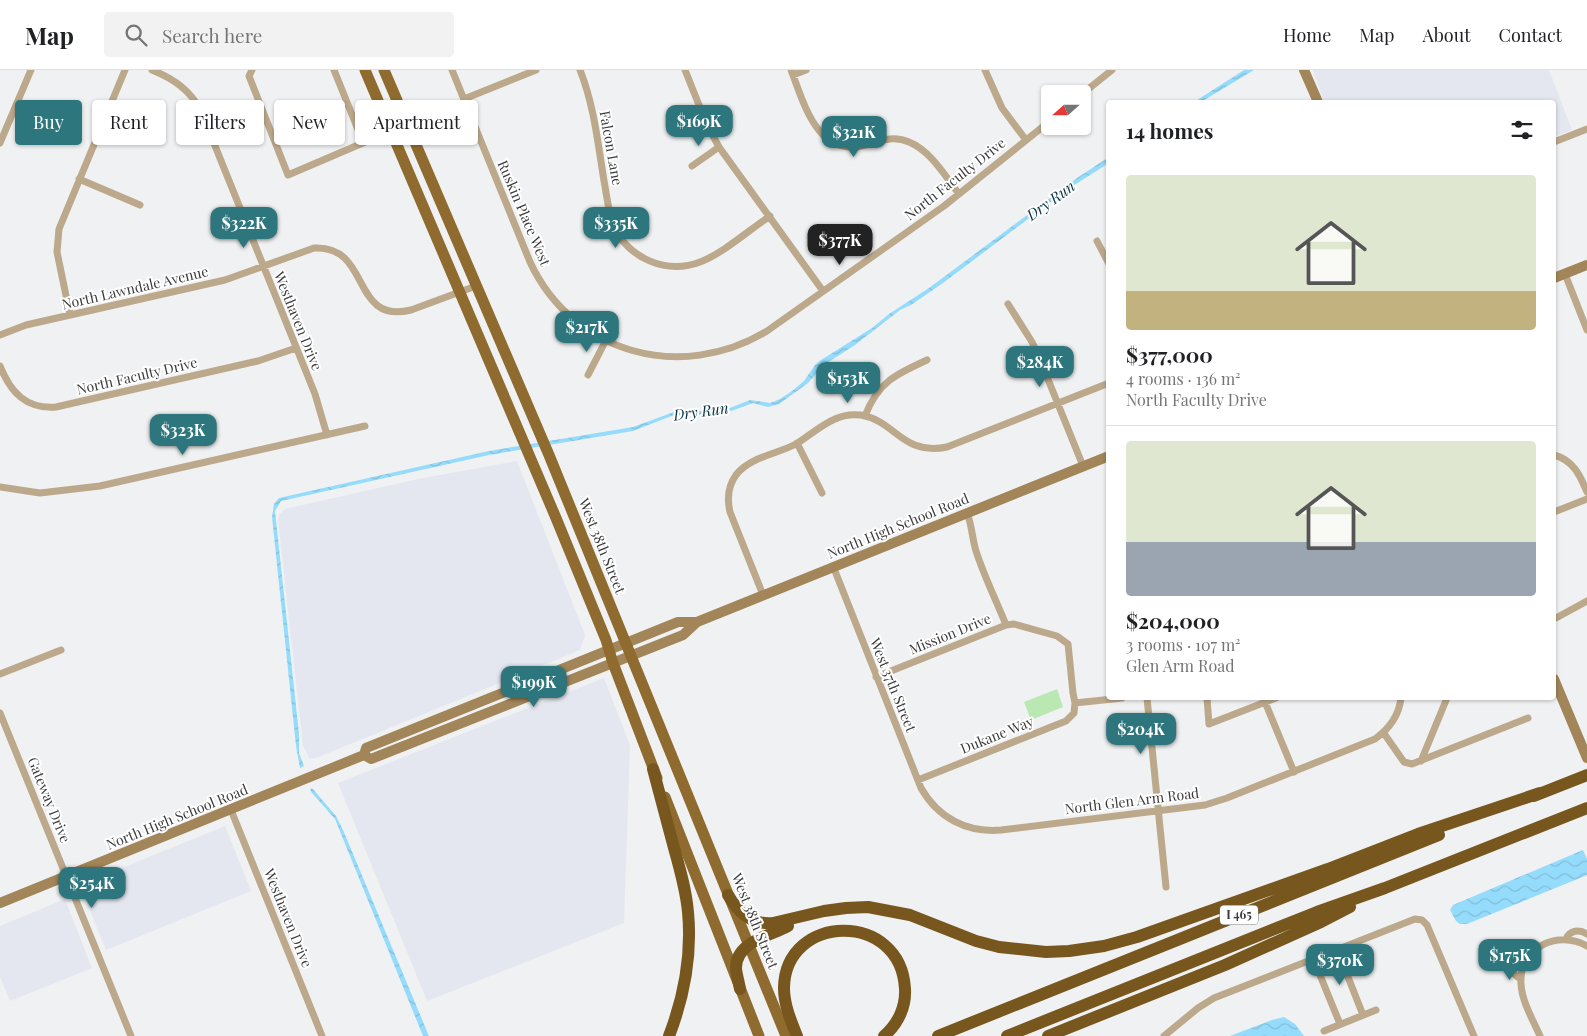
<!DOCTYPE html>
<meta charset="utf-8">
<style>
body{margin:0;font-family:"Playfair Display",serif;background:#f2f2f2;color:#202124;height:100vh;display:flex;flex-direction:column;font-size:19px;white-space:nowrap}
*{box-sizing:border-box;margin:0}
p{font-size:16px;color:#757577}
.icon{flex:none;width:28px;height:28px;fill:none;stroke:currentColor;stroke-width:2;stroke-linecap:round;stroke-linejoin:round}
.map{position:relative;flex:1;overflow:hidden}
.details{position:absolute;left:1106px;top:30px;width:450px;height:600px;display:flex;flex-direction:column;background:#fff;border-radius:5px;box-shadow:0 1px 4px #0004}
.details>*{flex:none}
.top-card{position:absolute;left:15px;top:30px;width:475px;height:45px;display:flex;gap:10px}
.needle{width:32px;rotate:249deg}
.controls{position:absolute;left:1041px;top:15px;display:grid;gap:10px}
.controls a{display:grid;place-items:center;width:50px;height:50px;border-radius:5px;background:#fff;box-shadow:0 1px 4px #0004;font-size:25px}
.price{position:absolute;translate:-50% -42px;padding:0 11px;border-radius:10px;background:#2d767e;color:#fff;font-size:16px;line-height:32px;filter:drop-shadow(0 1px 2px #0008)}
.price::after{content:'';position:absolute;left:50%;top:30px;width:15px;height:11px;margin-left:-8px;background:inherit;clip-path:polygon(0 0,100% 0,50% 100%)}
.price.active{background:#222;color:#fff}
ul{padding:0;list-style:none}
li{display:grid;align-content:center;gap:10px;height:265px;padding:0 20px}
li+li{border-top:1px solid #e0e0e0}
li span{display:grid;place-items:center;height:155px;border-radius:5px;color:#555}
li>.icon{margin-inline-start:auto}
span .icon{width:90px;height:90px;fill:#fffc;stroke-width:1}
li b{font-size:21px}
h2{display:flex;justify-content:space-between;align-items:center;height:60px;padding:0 20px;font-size:21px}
.pill{padding:0 18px;border-radius:5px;background:#fff;box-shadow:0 1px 4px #0004;font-size:18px;line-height:45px}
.pill.active{background:#2d767e;color:#fff}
header{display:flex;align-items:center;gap:30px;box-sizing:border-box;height:70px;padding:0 25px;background:#fff;border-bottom:1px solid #e0e0e0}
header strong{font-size:24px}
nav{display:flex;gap:28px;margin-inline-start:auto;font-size:18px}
.search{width:350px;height:45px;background:#f2f2f2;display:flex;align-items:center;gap:12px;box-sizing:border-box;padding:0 18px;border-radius:5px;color:#757577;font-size:19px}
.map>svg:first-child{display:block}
.built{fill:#e4e7ef}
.green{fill:#bae8b3}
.water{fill:url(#water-waves)}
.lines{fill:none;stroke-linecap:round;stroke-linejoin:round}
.street{stroke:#bca88b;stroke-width:7}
.secondary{stroke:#a28558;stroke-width:10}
.primary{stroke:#8f6b2f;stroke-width:11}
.highway{stroke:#78571f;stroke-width:12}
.labels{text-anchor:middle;stroke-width:4;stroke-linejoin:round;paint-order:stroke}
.shield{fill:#fff;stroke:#757575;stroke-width:1}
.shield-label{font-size:12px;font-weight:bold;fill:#3a3a3a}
.street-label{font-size:14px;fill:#3a3a3a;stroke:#fff}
.water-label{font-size:15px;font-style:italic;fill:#053242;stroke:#fff}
</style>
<header>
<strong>Map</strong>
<div class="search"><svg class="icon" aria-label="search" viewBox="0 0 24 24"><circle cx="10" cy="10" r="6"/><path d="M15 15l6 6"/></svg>Search here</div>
<nav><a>Home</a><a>Map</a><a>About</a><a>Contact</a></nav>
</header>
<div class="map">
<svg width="1587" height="966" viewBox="0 0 1587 966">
<defs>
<pattern id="water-waves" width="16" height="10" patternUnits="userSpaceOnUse" patternTransform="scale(1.25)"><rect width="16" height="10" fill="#95dcfc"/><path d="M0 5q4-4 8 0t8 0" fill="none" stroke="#81bed9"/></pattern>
</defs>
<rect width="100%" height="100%" fill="#f0f1f2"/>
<path class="built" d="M1313,0H1549L1572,60L1554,67V32H1324Z
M517,391L585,565L580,580L316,688L310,689L303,676L278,450L279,445L285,439L418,409Z
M604,608L630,675L624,853L427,931L338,713Z
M225,756L251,821L106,880L80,815Z
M65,829L92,898L10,931L0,907V856Z"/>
<path class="green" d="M1057,619L1063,637L1031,650L1024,632Z"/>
<path class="water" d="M1244,0H1254L1201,32H1194Z
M1109,87V93L1068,119L943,213L911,235L900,240L855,275L824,295L808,313L779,334L768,337L753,333L723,344L674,345L633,361L489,385L281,431L275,441L299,664V683L304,696L300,698L296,676L272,447L274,434L279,428L489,381L633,357L674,342L725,340L750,330L770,333L780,329L792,321L804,311L815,295L821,290L872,258L889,244L929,218L1077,108Z
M312,718L336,746L343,760L429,966H423L335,749L312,723L310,720Z
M1583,780L1587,789V805L1585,806L1467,854H1460L1456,851L1450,840L1453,835Z
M1284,947L1295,954L1304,966H1230L1272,950Z"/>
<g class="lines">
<path class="street" d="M152,0C174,9 190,20 201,41L315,324L327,365
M252,0L249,6L288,105L391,61
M334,0L363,72
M452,0L530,192C573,284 681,313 767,261L944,136L1050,51
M580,0C594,35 598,74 604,111C607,126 608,142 614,156C628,188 666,205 700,192C722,184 749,160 770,146
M685,0L707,55L719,77L823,221
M791,0C804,33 817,88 865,75C880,71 893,65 909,72C931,81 945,106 959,124
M985,0L1002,38L1026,70
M793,5L806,0
M1082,24L1112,0
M464,29L536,0
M1554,72L1587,59
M0,73L31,0
M692,96L719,77
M79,109L140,135
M1097,171L1109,194
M1565,204L1587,260
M1008,234L1032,272L1039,287L1083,396
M70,245L57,182L59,159L125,0
M0,265L26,255L225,210L314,178C372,175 350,255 411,240L476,216
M0,296C11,323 26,339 56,337L258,291L296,278
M588,305L606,270
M865,346C878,312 896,304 927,290
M797,373L822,423
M1554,385C1573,390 1580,405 1587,422
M0,417L40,423L100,416L365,356
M1554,442L1587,429
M967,443C972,455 972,468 976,481C984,506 996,530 1006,555L1014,554L1057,566L1068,574L1073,623L1075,633L1122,628
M833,496L921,718C938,748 967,763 1001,760L1205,735L1227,728L1375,669C1389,659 1399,645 1401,628
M763,525L730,442C727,429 728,416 736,405C750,387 777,384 796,374C809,366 821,355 835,349C843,345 852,344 861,345C896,351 902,386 947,377L1109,313
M1556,548L1587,531
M0,604L61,580
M876,607L1006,555
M1147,628L1166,817
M1207,628L1209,654L1276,628
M1265,632L1294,702
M0,643L131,966
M1383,662L1404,692L1412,694L1528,648
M1421,691L1447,628
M918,710L1066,651L1074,643L1075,633
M231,740L322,966
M1566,869C1570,860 1579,859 1587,864
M1337,879L1363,945
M1313,888L1340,954
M1521,909C1509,903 1508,891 1520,884L1530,885
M1324,961L1376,940
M1164,966L1198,938L1214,928L1415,849L1422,850L1427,855L1474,966
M1540,966C1533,950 1522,932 1521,914C1518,878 1558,859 1587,876"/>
<path class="secondary" d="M1304,0L1318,32
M1554,208L1587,195
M1554,609L1587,688
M364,685L371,689L683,565L697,552L1109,386
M364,685L366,678L678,552H697
M0,833L364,685"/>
<path class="primary" d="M365,0L556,448L606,570L613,593L657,708
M384,0L549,385L786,966
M665,727L759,966"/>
<path class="highway" d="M653,699C660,725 667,751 674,778C680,799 686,820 688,842C692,884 684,927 669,966
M1534,726L1587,705
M728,825C738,842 751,855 773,853L824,841L846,838L868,837L910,845L976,871L999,877L1046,882L1069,881L1104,876L1137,867L1328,799L1418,764L1540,723
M740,919C739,913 737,906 736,899C735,872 770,866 788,856
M797,966C791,951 784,935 784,918C785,843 901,840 905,919C906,937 898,954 884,966
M938,966L1439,765
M1007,966L1317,842L1385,818L1587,738
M1048,966L1225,895L1321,852L1350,837"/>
</g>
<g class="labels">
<rect class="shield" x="1220" y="835.5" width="38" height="19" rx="4"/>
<g class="shield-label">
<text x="1239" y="849">I 465</text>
</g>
<g class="street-label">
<text transform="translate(611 78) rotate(80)" y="5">Falcon Lane</text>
<text transform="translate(955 109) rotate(-38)" y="5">North Faculty Drive</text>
<text transform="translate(524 143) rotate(67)" y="5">Ruskin Place West</text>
<text transform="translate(135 218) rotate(-13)" y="5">North Lawndale Avenue</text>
<text transform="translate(298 251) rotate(68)" y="5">Westhaven Drive</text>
<text transform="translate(137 306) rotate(-13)" y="5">North Faculty Drive</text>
<text transform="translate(898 456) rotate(-22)" y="5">North High School Road</text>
<text transform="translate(602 476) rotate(68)" y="5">West 38th Street</text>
<text transform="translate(950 564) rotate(-22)" y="5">Mission Drive</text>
<text transform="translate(893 615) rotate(68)" y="5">West 37th Street</text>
<text transform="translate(997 665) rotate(-22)" y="5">Dukane Way</text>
<text transform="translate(49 730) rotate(68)" y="5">Gateway Drive</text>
<text transform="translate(1132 731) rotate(-7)" y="5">North Glen Arm Road</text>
<text transform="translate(177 747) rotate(-22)" y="5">North High School Road</text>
<text transform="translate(288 848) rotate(68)" y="5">Westhaven Drive</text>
<text transform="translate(755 851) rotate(68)" y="5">West 38th Street</text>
</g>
<g class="water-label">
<text transform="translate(1051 131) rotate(-36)" y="5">Dry Run</text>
<text transform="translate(701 342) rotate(-8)" y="5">Dry Run</text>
</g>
</g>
</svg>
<div class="controls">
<a><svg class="needle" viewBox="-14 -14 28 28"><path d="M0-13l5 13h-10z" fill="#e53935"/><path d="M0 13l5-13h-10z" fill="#757577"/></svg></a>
</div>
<b class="price" style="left:699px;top:77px">$169K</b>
<b class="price" style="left:854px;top:88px">$321K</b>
<b class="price" style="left:244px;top:179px">$322K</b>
<b class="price" style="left:616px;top:179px">$335K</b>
<b class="price active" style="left:840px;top:196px">$377K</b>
<b class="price" style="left:587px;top:283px">$217K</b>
<b class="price" style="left:1040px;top:318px">$284K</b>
<b class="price" style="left:848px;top:334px">$153K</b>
<b class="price" style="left:183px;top:386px">$323K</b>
<b class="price" style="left:534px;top:638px">$199K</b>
<b class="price" style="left:1141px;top:685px">$204K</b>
<b class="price" style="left:92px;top:839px">$254K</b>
<b class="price" style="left:1510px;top:911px">$175K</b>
<b class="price" style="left:1340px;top:916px">$370K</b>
<div class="top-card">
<a class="pill active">Buy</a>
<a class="pill">Rent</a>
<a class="pill">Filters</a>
<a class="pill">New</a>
<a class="pill">Apartment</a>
</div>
<section class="details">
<h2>14 homes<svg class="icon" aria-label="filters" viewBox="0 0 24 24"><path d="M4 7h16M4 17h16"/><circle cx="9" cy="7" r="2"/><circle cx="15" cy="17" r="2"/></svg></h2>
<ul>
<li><span style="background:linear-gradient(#dfe7d0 75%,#c2b280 0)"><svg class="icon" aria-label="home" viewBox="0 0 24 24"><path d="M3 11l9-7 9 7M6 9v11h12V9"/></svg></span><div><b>$377,000</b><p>4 rooms · 136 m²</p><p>North Faculty Drive</p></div></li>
<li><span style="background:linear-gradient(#dfe7d0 65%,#9aa5b1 0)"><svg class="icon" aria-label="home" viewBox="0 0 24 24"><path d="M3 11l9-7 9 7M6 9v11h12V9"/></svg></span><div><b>$204,000</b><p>3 rooms · 107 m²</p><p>Glen Arm Road</p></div></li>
</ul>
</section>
</div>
